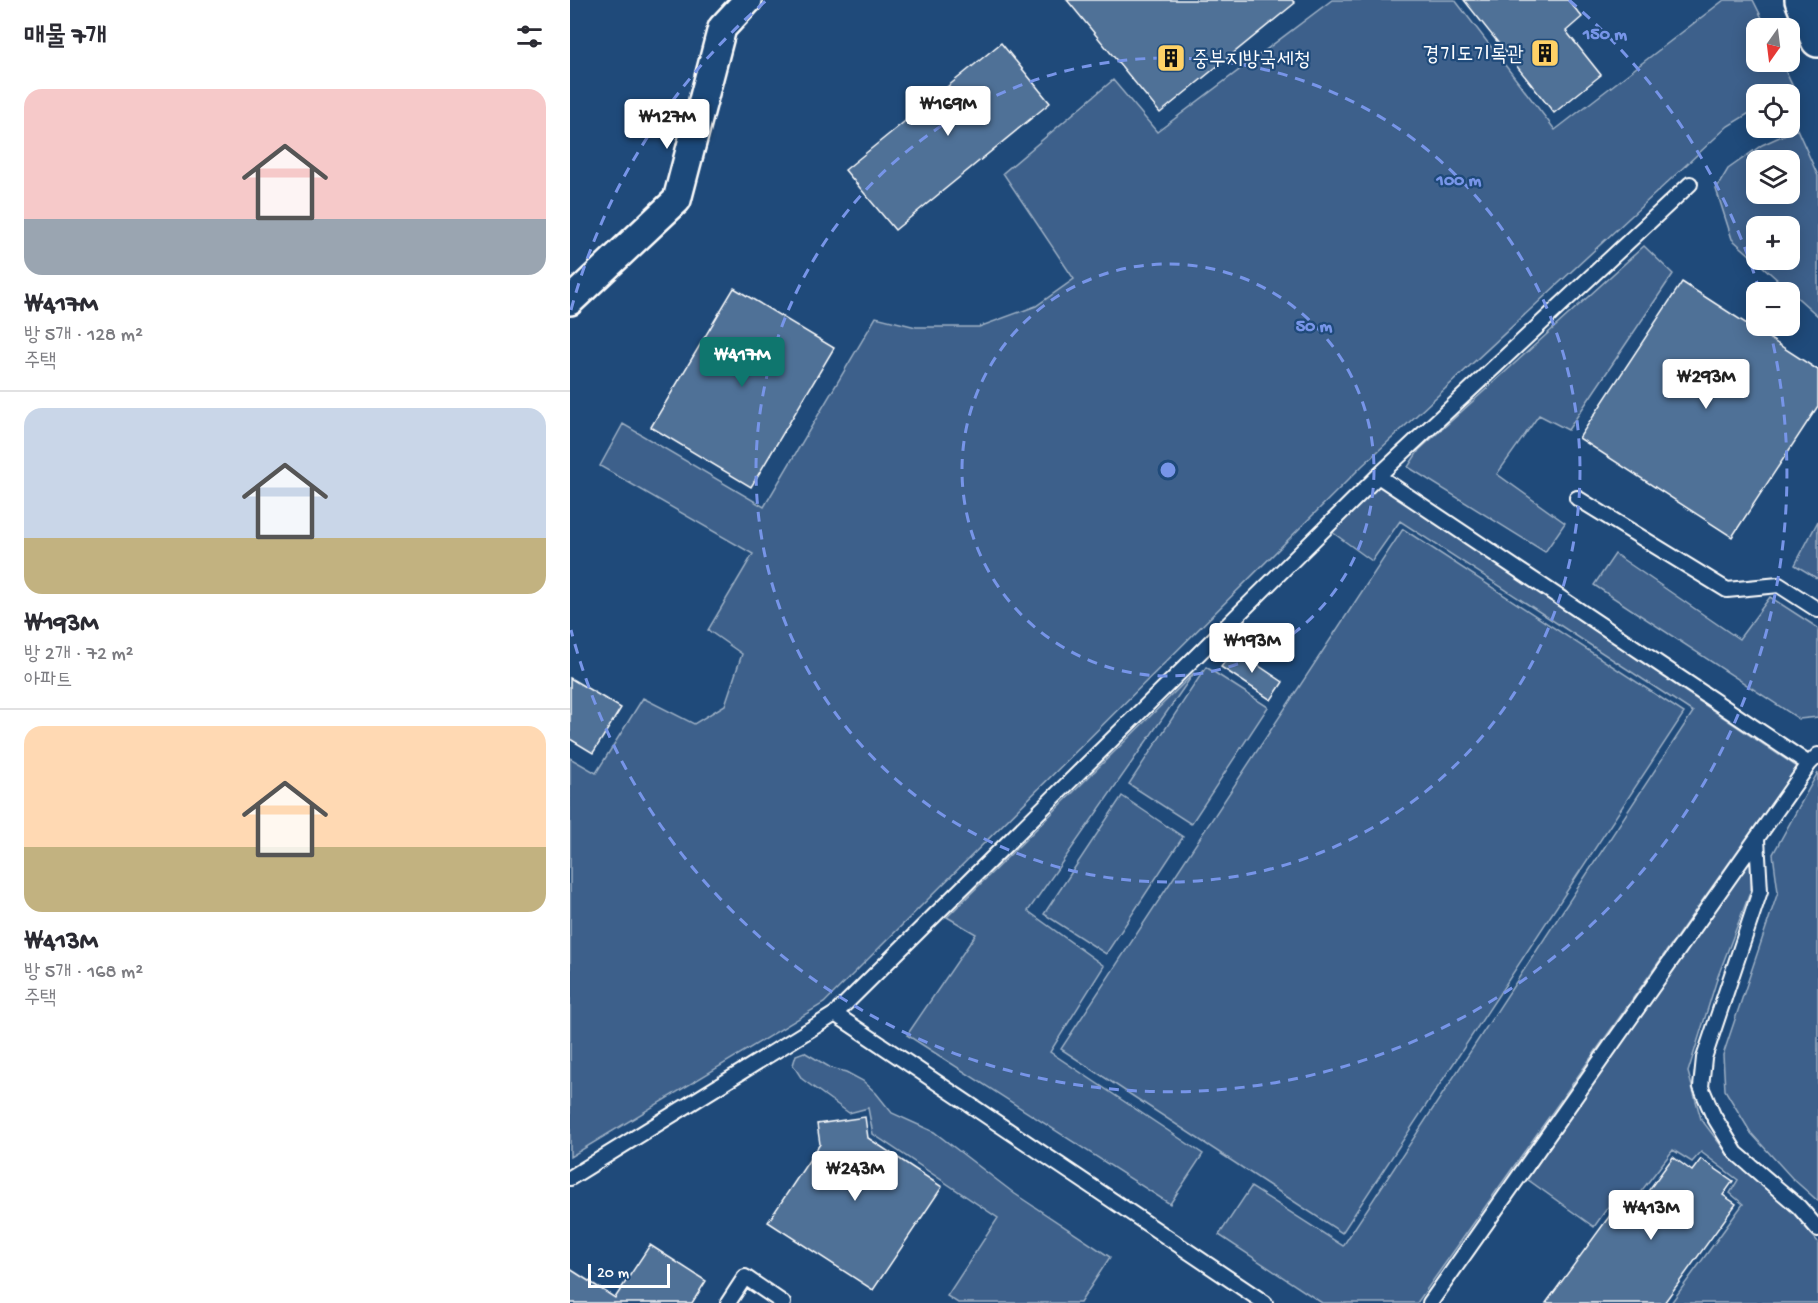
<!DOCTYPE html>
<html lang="ko">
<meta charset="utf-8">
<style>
body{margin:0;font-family:"Gochi Hand","Poor Story",sans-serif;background:#f2f2f3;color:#2b2b33;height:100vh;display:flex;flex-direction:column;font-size:22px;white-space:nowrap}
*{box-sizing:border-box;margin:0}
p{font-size:20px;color:#7c7c81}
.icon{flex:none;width:33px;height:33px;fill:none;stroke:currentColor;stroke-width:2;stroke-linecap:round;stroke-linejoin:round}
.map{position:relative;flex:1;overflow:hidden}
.panel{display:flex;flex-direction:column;background:#fff;width:570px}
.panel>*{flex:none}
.needle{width:39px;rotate:194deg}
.tools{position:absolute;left:1176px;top:18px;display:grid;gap:12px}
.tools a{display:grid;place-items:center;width:54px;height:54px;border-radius:12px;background:#fff;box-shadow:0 3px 15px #0003;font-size:30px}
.scale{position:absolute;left:18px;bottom:15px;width:82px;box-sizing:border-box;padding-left:6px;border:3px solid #fff;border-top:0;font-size:16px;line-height:21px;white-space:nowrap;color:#fff;-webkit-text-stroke:4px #1f4a7a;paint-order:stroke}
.price{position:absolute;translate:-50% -51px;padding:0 14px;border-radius:6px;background:#fff;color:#222;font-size:20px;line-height:39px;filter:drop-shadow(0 2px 3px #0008)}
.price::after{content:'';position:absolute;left:50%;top:36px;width:18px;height:14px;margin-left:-9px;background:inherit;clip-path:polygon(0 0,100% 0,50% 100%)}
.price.current{background:#0f766e;color:#fff}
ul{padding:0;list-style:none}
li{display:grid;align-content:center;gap:12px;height:318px;padding:0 24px}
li+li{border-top:2px solid #e1e1e2}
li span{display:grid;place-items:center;height:186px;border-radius:18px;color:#555}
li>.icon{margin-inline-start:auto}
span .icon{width:108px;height:108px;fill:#fffc;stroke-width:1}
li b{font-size:26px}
h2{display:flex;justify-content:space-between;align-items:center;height:72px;padding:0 24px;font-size:26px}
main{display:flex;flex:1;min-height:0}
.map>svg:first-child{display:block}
.green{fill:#3c618b;stroke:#9eb0c5;stroke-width:1.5;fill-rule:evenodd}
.building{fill:#507197;stroke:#fff;stroke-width:1.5}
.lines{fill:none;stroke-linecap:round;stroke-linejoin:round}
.lane-casing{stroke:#fff;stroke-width:18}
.street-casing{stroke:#fff;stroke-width:32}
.primary-casing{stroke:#fff;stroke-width:38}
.lane{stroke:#1f4a7a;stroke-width:14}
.street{stroke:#1f4a7a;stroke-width:27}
.primary{stroke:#1f4a7a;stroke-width:33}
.ring{fill:none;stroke:#7795e8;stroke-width:3;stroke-dasharray:10 8}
.labels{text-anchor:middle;stroke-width:4.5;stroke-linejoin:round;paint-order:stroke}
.poi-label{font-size:21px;fill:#fff;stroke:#1f4a7a;text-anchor:end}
.centre{fill:#7795e8;stroke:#1f4a7a;stroke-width:3}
.ring-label{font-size:18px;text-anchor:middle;font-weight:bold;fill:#7795e8;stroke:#1f4a7a;stroke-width:4.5;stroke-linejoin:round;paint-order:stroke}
</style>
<main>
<section class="panel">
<h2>매물 7개<svg class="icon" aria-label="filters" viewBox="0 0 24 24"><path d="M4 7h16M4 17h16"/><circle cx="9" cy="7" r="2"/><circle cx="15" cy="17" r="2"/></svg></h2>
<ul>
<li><span style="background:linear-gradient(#f6c9c9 70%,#9aa5b1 0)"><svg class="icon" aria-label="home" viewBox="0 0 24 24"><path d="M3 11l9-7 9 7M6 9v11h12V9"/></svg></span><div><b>₩417M</b><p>방 5개 · 128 m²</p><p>주택</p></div></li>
<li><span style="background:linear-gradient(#c9d6e8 70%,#c2b280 0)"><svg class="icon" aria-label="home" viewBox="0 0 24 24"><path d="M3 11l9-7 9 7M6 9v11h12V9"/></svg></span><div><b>₩193M</b><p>방 2개 · 72 m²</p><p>아파트</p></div></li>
<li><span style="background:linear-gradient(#ffd9b3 65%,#c2b280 0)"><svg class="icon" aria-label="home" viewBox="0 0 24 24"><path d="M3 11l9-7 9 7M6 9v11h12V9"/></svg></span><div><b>₩413M</b><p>방 5개 · 168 m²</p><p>주택</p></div></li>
</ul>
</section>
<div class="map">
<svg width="1248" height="1303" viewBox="0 0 1248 1303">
<rect width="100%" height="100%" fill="#1f4a7a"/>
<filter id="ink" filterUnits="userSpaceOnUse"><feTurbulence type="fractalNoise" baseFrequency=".0167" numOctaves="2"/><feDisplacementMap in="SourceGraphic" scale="12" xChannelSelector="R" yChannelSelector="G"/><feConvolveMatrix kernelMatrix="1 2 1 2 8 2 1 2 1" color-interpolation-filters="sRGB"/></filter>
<g filter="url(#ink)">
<path class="green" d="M762,0H885L985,130L1154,0H1183L1197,28H1186V62H1211L1223,87L1210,94H1186V109L1158,126L792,466L254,1003L0,1157V758L26,773L73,698L124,724L155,705L172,654L138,630L183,554L30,466L53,424L194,507L306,317L346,327H409L466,306L504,279L433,173L543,80L587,132Z
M1227,129L1248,176V316L1162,239L1146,189L1158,169L1192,145ZM1186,160H1220V194H1186ZM1186,226H1220V260H1186Z
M1074,246L1103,274L998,430L969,415L927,474L995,523L975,552L838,467L849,450Z
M809,485L1227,767L847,1303H752L649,1235L681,1187L773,1246L1123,712L830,521L802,561L762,532Z
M1248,521V579L1225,565Z
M833,529L1114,713L772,1233L491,1049Z
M1045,554L1169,639L1200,597L1248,628V717L1229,719L1024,585Z
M636,667L698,707L621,824L559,784Z
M624,673L458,911L534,966L480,1052L633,1154L600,1204L337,1035L406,934L377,917Z
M1248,772V1201L1222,1178L1181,1133L1155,1090L1153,1055L1208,892L1203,854Z
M552,796L613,837L536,954L474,914Z
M1182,857L1181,890L1148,976L1118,1072L1131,1119L1159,1156L1224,1213L1248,1242V1303H1101L1173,1204L1160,1193L1168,1180L1131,1152L1122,1162L1103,1150L1052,1216L1038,1207L1024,1227L957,1179Z
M234,1052L261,1068L276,1072L293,1081L306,1093L322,1113L364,1132L445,1194L540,1257L510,1303H388L377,1296L428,1218L303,1134L298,1108L279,1113L232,1079L223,1065L226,1055Z"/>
<path class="building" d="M497,0H722L725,3L590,113Z
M894,0H998L1012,17L996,31L1031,75L984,113Z
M431,43L480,103L325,230L275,170Z
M1112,282L1248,370V406L1162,537L1009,438Z
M164,288L264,348L181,487L81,427Z
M664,649L713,682L701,700L651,667Z
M0,678L51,708L23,753L0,739Z
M295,1117L298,1138L372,1187L303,1290L198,1222L250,1144L247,1124Z
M1103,1157L1122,1171L1131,1159L1163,1181L1153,1195L1166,1204L1094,1303H976L1041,1214L1054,1224Z
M80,1245L136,1281L122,1303H0V1269L45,1298Z"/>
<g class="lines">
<g class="lane-casing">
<path id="lane" d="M808,476L1120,184
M1007,498L1157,590L1209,585L1248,610
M1187,839L1190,891L1134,1058L1131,1087L1143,1115L1166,1153L1229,1207L1248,1229
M265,1014L695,1303
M0,1178L265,1014L808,476L1239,764
M158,1303L175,1277L213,1303
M860,1303L1239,764L1248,755"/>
</g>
<g class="street-casing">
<path id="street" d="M0,301L107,200L152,28L178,0"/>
</g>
<g class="primary-casing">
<path id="primary" d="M1232,0L1248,40"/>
</g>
<use href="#lane" class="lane"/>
<use href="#street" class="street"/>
<use href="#primary" class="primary"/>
</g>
</g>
<g class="ring">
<circle cx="598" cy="470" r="206"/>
<circle cx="598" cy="470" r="412"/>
<path d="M1 310A618 618 0 0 1 197 0M999 0A618 618 0 0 1 1189 289M1199 326A618 618 0 0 1 1 630"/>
</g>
<defs>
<g id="building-square" transform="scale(1.5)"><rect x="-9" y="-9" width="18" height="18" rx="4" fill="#ffd166" stroke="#1f4a7a"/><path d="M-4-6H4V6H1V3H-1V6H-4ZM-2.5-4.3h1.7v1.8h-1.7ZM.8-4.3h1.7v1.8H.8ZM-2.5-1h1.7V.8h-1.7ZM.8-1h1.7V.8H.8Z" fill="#111"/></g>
</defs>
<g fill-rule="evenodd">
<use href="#building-square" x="975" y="53"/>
<use href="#building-square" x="601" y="58"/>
</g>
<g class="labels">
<g class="poi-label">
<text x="954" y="60">경기도기록관</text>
<text x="622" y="65" text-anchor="start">중부지방국세청</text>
</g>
</g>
<circle cx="598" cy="470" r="9" class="centre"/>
<g class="ring-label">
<text x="1035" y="39">150 m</text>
<text x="889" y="185">100 m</text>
<text x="744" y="331">50 m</text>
</g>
</svg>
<div class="tools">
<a><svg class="needle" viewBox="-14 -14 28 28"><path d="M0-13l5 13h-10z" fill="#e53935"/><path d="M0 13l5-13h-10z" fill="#7c7c81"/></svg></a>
<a><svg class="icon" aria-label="locate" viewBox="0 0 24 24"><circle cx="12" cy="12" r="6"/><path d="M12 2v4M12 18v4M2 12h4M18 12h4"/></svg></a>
<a><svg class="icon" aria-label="layers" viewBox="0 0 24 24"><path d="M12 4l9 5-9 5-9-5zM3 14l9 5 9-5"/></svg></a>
<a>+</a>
<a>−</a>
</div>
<div class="scale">20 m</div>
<b class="price" style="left:378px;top:137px">₩169M</b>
<b class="price" style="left:97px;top:150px">₩127M</b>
<b class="price current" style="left:172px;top:388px">₩417M</b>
<b class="price" style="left:1136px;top:410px">₩293M</b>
<b class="price" style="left:682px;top:674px">₩193M</b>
<b class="price" style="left:285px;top:1202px">₩243M</b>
<b class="price" style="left:1081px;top:1241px">₩413M</b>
</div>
</main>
